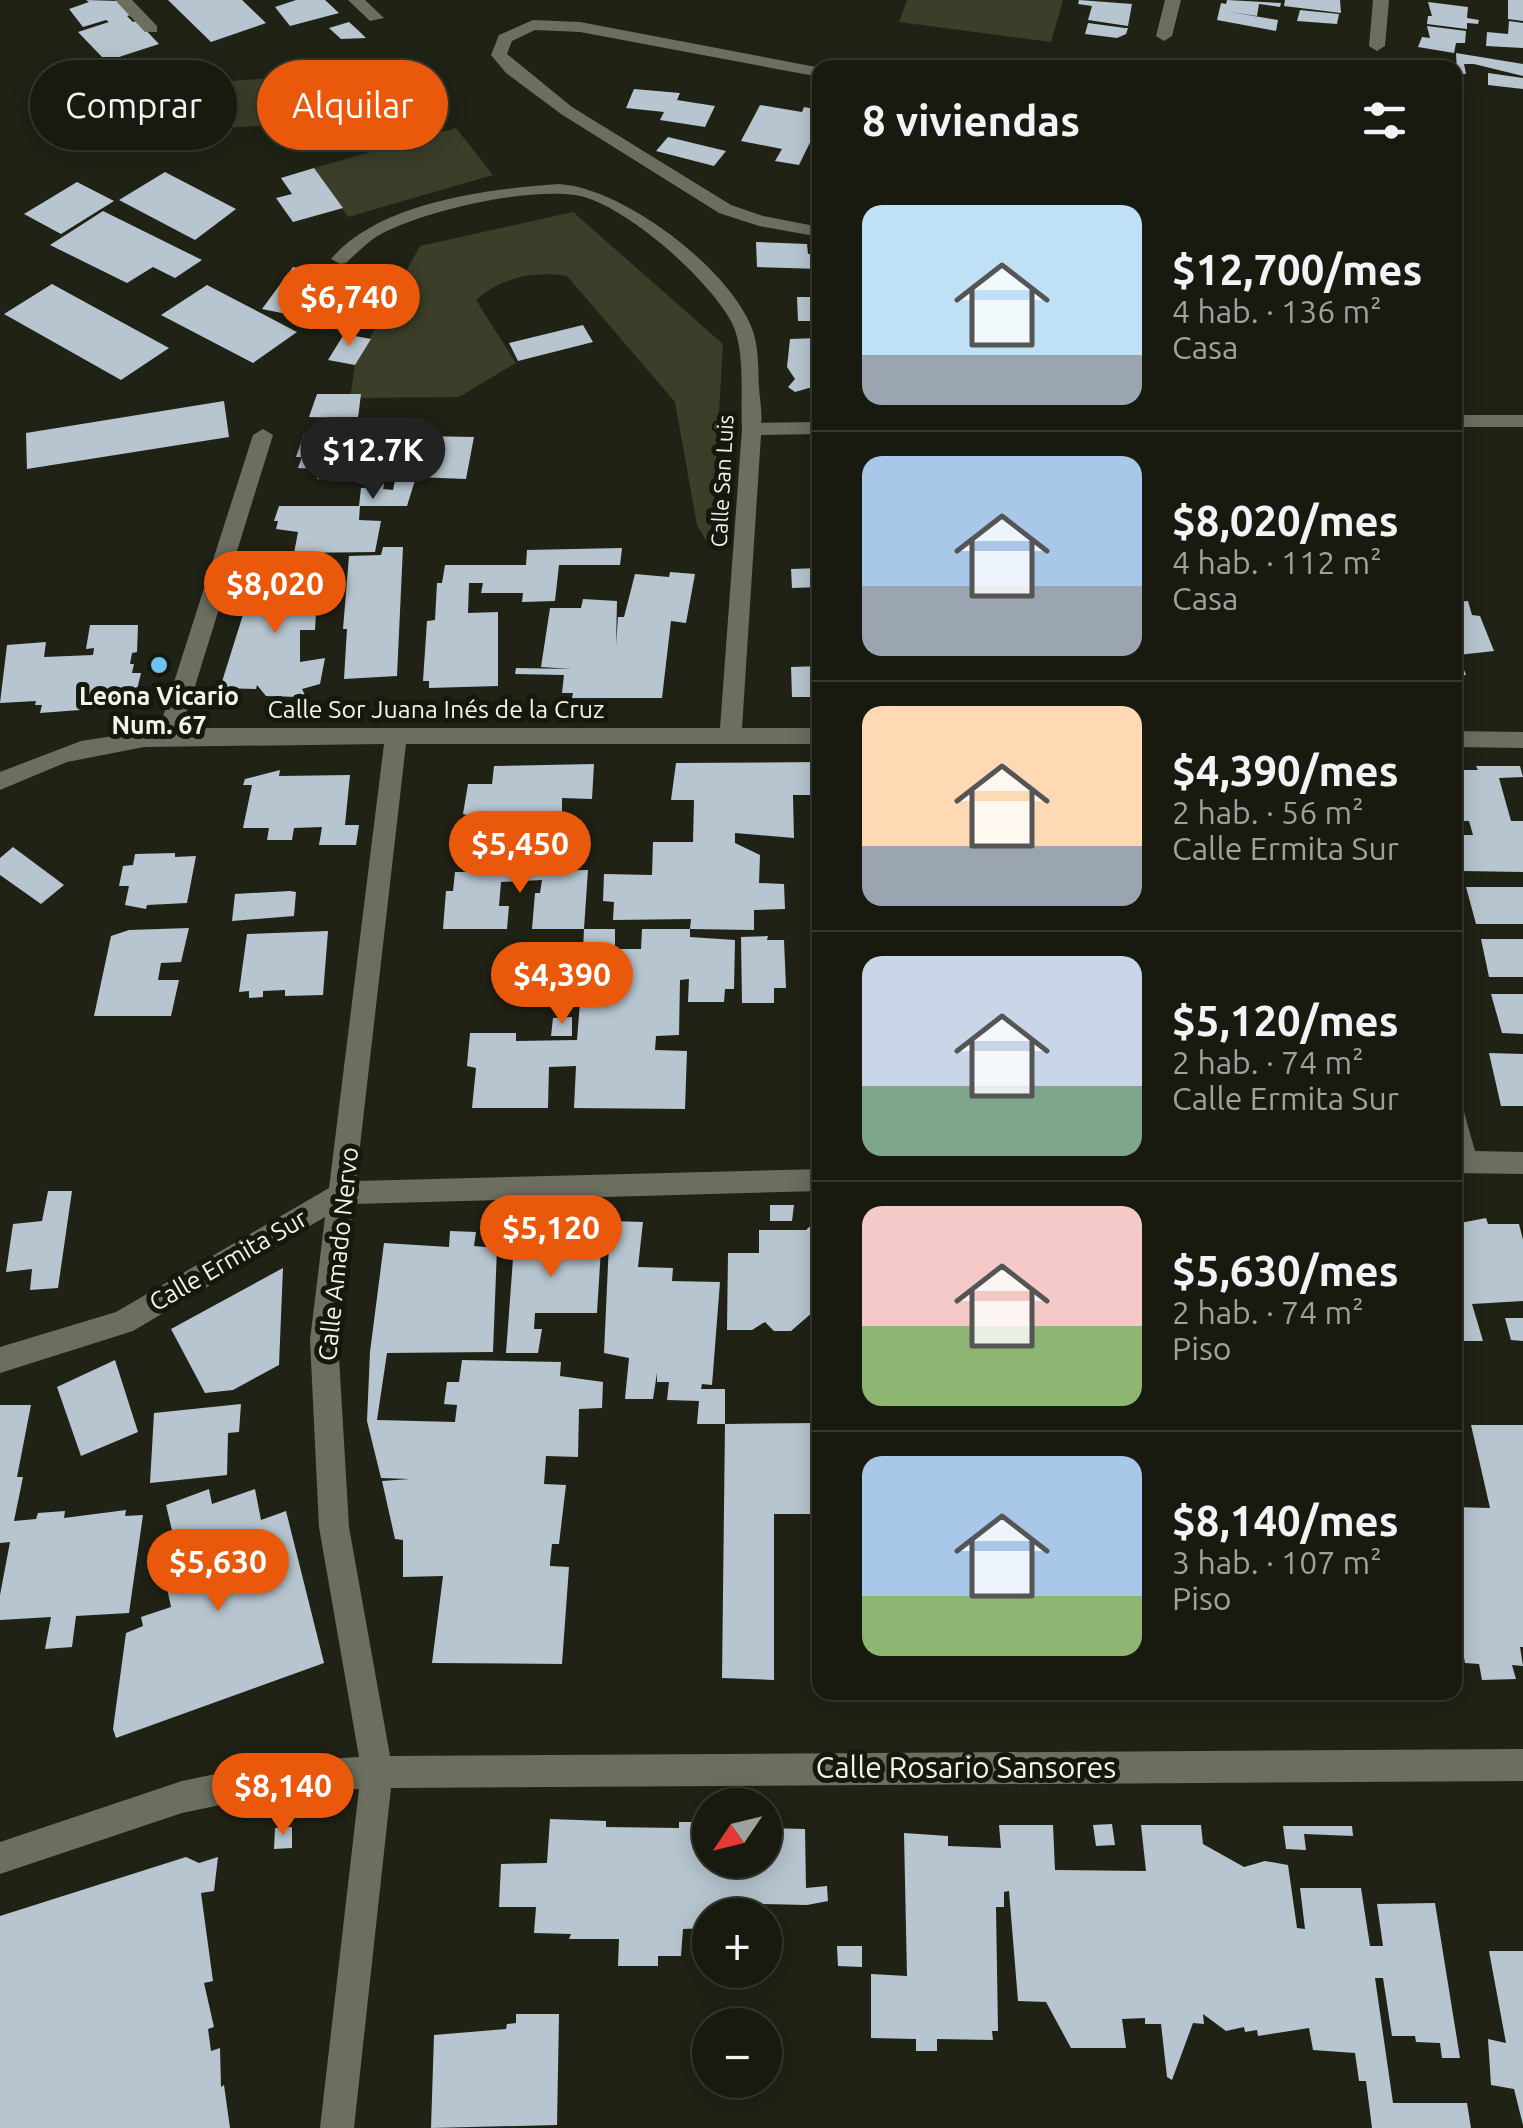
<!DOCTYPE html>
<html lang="es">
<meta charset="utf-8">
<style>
body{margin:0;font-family:Ubuntu,sans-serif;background:#212319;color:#f1f3f6;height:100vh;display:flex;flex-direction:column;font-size:38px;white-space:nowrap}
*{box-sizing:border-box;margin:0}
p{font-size:32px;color:#9fa19f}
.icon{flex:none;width:55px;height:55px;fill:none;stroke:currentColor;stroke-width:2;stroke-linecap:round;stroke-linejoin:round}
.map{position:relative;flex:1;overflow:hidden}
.panel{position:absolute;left:812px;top:60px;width:650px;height:1640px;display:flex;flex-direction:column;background:#181a10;border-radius:20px;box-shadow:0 5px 25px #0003,0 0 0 2px #363830}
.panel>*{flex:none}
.banner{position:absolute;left:30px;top:60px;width:632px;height:90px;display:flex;gap:20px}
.needle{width:65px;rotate:235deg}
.fabs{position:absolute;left:692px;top:1788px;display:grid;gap:20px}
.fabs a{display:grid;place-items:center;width:90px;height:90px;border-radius:50%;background:#181a10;box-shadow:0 5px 25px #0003,0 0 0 2px #363830;font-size:50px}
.price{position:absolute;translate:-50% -85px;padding:0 22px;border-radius:35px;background:#ea580c;color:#fff;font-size:32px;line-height:65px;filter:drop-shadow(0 2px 5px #0008)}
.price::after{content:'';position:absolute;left:50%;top:60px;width:30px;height:22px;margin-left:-15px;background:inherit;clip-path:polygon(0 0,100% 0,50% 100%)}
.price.current{background:#222;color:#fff}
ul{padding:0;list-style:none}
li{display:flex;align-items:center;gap:30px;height:250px;padding:0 50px}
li+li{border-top:2px solid #363830}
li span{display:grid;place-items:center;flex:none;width:280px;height:200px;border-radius:20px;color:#555}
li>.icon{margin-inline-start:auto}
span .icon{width:120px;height:120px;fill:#fffc;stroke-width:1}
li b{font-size:42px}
h2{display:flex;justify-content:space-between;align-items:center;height:120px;padding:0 50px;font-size:42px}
.chip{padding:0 35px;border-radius:45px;background:#181a10;box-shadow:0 5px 25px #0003,0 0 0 2px #363830;font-size:35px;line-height:90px}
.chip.current{background:#ea580c;color:#fff}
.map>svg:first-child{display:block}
.green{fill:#3b3e28}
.building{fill:#b6c5cf}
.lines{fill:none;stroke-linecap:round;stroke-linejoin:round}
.lane{fill:#6c6e60;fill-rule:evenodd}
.street{fill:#6c6e60;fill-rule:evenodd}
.poi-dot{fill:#6dc2f3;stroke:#17180d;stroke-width:4}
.labels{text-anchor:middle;stroke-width:10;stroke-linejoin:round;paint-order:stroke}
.far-street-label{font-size:22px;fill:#f2f3eb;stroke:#17180d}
.poi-label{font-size:25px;font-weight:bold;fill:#f2f3eb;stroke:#17180d}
.street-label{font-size:25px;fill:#f2f3eb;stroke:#17180d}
.near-street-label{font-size:30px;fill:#f2f3eb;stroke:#17180d}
</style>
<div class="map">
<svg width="1523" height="2128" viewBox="0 0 1523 2128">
<rect width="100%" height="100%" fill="#202216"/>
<path class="green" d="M907,0H1063L1051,42L899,22Z
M332,74V121L167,132L171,85Z
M456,128L493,175L348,217L314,168Z
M573,212L723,344L711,549L697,525L675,402L567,276C533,271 502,277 476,300L516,363L459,397L350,398L355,365L420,246Z"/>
<path class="building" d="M86,0L118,1L131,15L127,16L133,22L137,21L159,44L119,57H102L78,32L109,22L106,20L83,27L69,9L89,2Z
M168,0H242L266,23L211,42Z
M296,0H325L339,13L290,26L275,7Z
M1079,0L1132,4L1128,26L1088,20L1092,6L1078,4Z
M1227,0L1281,3L1280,7L1259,4L1257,16L1230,12L1278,20L1276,31L1217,20L1221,3L1226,4Z
M1285,0H1340L1341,13L1284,6Z
M1508,0H1523V21L1508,19Z
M1428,2L1468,7L1467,18L1479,20L1478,24L1467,23V29L1427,24L1428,16H1432Z
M1300,10L1339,14L1337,24L1297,21Z
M1509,21L1523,23V48L1486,46L1487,32L1508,34Z
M349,22L360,32L366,38L341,39L329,28Z
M1088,23L1125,28H1128L1126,34L1117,38L1085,34Z
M1427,26L1466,31L1465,43H1456L1454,53L1418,47L1422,37L1430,38Z
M1456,53L1523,64V76L1474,64H1464L1466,74L1457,73Z
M1488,73L1523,78V89L1488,85Z
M106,82L156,85L136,129L84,126Z
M634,89L680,93L677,100L715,106L705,127L660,120L664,112L626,108Z
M760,105L802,112L804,107L820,110V122L799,165L775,161L782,149L741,141Z
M668,137L726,151L714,166L656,151Z
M314,168L343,208L293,222L276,198L292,194L281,178Z
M165,172L236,209L195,240L119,200Z
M77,182L114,201L61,234L24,214Z
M103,211L202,260L175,278L153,267L127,283L50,245Z
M756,242L807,244L808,254H818L820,269L757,267Z
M293,267L357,279L326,322L262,309Z
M52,284L169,348L121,380L4,314Z
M207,285L297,332L253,363L161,315Z
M797,297H820V321H798Z
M583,325L593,342L518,361L509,343Z
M344,334L371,339L355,365L328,360Z
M818,338L820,391L809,388L795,392L788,387L795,379L787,367L790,339Z
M317,394H361L358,418L309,417Z
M224,401L229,437L27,469L26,433Z
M304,434L355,435L353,441L390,445L379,477L368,483L317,479L318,469L298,468L302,457H296Z
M423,436L474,437L466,479L416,477L407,506H360L359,520L381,521L375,552L294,553L298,532L276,529L278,521H274L279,506H359L361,488H368L369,484H384L383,489L393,490L396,475L411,476Z
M383,547H403L397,676L344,679L347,629H343L349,556L381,555Z
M622,548L620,565H559L555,601L522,602L523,593H481L483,583H469L468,613L498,612V686L429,688V681H423L427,621L435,620L437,583H442L445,565H526L527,550Z
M299,566L317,596L315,630H300V662L325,658L320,684L302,689L305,695L299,697L266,696L257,685L256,689L220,688L258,567Z
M820,568V587L792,588L791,569Z
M670,572L695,574L686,623L671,621L662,698H572L573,693H562L564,675L515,674L516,668L572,669L541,667L550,608H581L583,599L617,601L616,645L618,617H624L635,574L669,577Z
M1468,601L1472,615L1480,616L1494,651L1458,655L1466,675L1455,676V602Z
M90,625H138L137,652L132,653L130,664H134L132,673H141L133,706L40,713L42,705H35L36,701L0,703L7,645L46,642L44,657L93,655L94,648L86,649Z
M820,666V697H792L791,667Z
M820,762V795H793L794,838L735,833V843L760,855L759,883L784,884L785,909L754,910V930L690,929V937L735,940L734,989H725L724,1002H688L689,979L680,980L679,1035L656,1036L655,1050L687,1051L685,1109L574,1108L576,1066L549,1067L548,1108H472L476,1068L467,1066L470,1033H516V1041L577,1040L583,964L608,965V974H612L615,949H641L642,929H690L691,919L613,920L614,902L603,901L604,874L652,875L653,842H693L694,800H671L676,763Z
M594,764L592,799L562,798V812H523L522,823H518V812H498L497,817L505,821L492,832L488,820L463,814L468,784H492L494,766Z
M1476,766H1520L1523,777L1499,778L1511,821H1523V872L1463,871L1455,835H1473L1469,821H1455V770H1478Z
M280,770L279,776L350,775L345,825H359L356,845H319L322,827L294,828L292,840H267L269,828H243L252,785H243L245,779Z
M547,821H557L556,834L575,835L572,849L542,845L540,853L524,851L527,843L532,844L536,829Z
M478,837L520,842L517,871L588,870L584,929H615V950H583L584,929H532L535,893H540L542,880L501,882L499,906H509L507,929H443L446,891H453L455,872H491L492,868L475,866Z
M13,847L64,885L41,904L0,875V858Z
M175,853V857L196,856L187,903L147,905L146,909L125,905L129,886H119L123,866L133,865L135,854Z
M1466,887H1523V924H1476Z
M290,891L296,892L294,916L232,921L235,894Z
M189,928L181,962L161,963L158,980H179L171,1016H94L111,936L129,930Z
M328,931L323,995L285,996V990L263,991V997L249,998V991L239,992L247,934Z
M768,936L767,940H784L786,988H774V1003H742L741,937Z
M1481,939H1523V977H1489Z
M1491,994H1523V1034L1502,1033Z
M572,1017V1036H551L553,1018Z
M1489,1053L1523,1054V1106H1501Z
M48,1191H72L58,1288L30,1290L32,1269L6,1272L13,1224L42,1221Z
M770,1205H794L792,1221H770Z
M1486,1218L1488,1224H1519L1523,1240V1301L1472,1304L1483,1341H1459L1460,1345L1455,1344V1224Z
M547,1220L575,1221L574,1233L602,1232L597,1313H535L534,1329H542L538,1353H506L515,1232H546Z
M610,1221L643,1222L638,1267L673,1268L672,1281L720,1282L712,1385L702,1384L701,1389H725V1424L820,1423V1514H774V1680L722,1678L725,1424H697L699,1401L667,1400L669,1382H657V1373L653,1399H625L629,1358L604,1353Z
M816,1221H820V1306L791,1331H774L765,1322L752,1330H727L728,1253H759V1230H806Z
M450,1231L476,1232L474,1246L497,1248L493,1352L387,1353L377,1420L455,1422L457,1405L444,1404L447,1382H459L462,1360L561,1362L560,1376L603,1382L602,1408L579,1409L578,1457L546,1456L544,1484L566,1485L559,1544H552L550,1563V1566L569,1567L562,1664L432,1663L443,1576L403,1577V1540L395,1539L382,1481L410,1479L381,1478L367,1421L370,1352L384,1243L449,1247Z
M283,1268L279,1365L233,1390L205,1393L171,1329Z
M1505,1318H1523V1341L1511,1340Z
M115,1360L138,1432L81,1456L57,1387Z
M241,1404L239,1432L228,1433L227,1475L150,1483L154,1413Z
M0,1405H31L17,1477H23L14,1521L36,1519L38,1513L65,1511L64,1518L126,1510L125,1516L143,1515L129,1613L76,1616L72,1647L45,1649L51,1617L0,1620V1595L10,1542L0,1543Z
M1471,1425H1523V1647H1520L1523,1666L1512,1665L1516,1679L1482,1680L1479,1664L1465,1663L1455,1610V1507L1490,1508Z
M209,1489L212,1504L255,1489L261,1520L286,1511L324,1663L116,1738L113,1729L126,1633L143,1626L141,1617L171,1607L158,1545L174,1539L166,1505Z
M550,1819L606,1821V1827L679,1828V1822H710V1860H765V1828L805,1829L806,1888L827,1886L828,1901L807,1905L715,1903L710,1928L683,1929L681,1956H658V1966H618L619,1939H569L571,1934L534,1933L536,1907H499L501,1864L547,1863Z
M1112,1824L1115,1845L1096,1846L1093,1825Z
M999,1825H1053L1055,1870L1146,1871L1141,1825H1201L1203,1844L1244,1867L1265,1861L1288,1865L1297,1928L1305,1929L1300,1888H1361L1370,1946H1383L1377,1904L1435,1903L1460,2058H1442L1440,2043L1416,2042L1415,2036H1392L1383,1978H1375L1393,2103H1467L1471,2128H1372L1366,2081H1359L1355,2053L1313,2050L1309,2028L1258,2036L1257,2030L1245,2032L1244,2027L1226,2031L1203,2014L1204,2024L1193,2023L1172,2080L1167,2077L1161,2024H1145V2018L1122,2019L1126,2048H1071L1046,2002L1018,2001L1009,1891L1004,1892V1907H996L998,2031H992L993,2040L937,2039V2051H916V2039L871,2038V1974L907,1976L904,1833L948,1836V1846L1001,1848Z
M1283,1826H1352L1353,1836L1304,1834L1306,1850L1286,1849Z
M292,1827V1848L274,1849L275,1828Z
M186,1857L199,1863L218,1857L214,1891L201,1893L213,1981L204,1983L214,2027L208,2029L211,2051L220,2048L221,2087L224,2085L230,2128H0V1916Z
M837,1946H862V1967L838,1966Z
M1489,1951H1523V2125L1514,2089L1491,2085L1488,2039L1506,2043Z
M516,2014H559L557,2125L431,2128L434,2035L506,2029L507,2024L516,2023Z"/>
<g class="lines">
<path class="lane" d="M558,184C622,187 727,267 751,326C759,344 758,368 759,388C760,402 764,420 759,433H745L742,429C740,397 746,352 732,323C710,280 623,202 575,195C524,188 427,210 381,234C368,241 357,253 346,263L340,264L331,259C379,202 487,189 558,184Z"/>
<path class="street" d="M115,0H132L157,26V32H145Z
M348,0H365L384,18L370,21Z
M1165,0H1181L1172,36L1164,41L1156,36Z
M1373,0H1389L1385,46L1377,51L1369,46Z
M533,20L580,22L821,68L820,77L580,32L535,30L512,41L507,54L572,107L731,205L763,216L820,227V237L759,226L719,213L561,114L506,73L491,55L499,35Z
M1455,415H1523V427H1455Z
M820,422V434L761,435L742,728H820V744H406L356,1181L820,1169V1191L353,1204L338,1340L349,1527L390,1756L1523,1749V1781L391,1788L354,2128H320L359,1789L273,1794L182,1813L0,1874V1842L182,1781L273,1762L359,1757L319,1527L310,1340L325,1217L133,1331L0,1373V1347L116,1312L329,1188L384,744L144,747L67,762L0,790V772L81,741L159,729L253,435L263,429L273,435L182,728H720L742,429L752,423Z
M1455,731L1523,732V748L1455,747Z
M1455,1109L1464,1112L1475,1151L1523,1152V1174L1455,1173Z"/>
</g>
<circle class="poi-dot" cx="159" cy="665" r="10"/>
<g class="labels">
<g class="far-street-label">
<text transform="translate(722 481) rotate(-87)" y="8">Calle San Luis</text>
</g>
<g class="poi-label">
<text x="159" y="705">Leona Vicario<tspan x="159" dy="29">Num. 67</tspan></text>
</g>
<g class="street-label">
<text x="436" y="718">Calle Sor Juana Inés de la Cruz</text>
<text transform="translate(338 1254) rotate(-84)" y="9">Calle Amado Nervo</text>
<text transform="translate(228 1260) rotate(-30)" y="9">Calle Ermita Sur</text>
</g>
<g class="near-street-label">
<text x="966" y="1778">Calle Rosario Sansores</text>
</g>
</g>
</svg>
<div class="fabs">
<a><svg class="needle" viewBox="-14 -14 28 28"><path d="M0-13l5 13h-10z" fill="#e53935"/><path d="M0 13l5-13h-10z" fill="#9fa19f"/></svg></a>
<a>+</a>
<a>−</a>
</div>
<b class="price" style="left:349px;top:349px">$6,740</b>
<b class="price current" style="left:373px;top:502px">$12.7K</b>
<b class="price" style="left:275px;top:636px">$8,020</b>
<b class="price" style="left:520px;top:896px">$5,450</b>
<b class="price" style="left:562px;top:1027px">$4,390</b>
<b class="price" style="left:551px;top:1280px">$5,120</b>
<b class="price" style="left:218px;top:1614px">$5,630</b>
<b class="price" style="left:283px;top:1838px">$8,140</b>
<div class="banner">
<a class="chip">Comprar</a>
<a class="chip current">Alquilar</a>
</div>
<section class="panel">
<h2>8 viviendas<svg class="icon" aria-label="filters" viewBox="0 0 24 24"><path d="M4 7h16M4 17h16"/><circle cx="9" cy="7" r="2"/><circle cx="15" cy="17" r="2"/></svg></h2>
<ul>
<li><span style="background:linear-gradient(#bfe0f5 75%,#9aa5b1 0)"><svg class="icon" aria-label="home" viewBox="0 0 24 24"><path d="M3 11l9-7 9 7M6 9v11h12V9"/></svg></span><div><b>$12,700/mes</b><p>4 hab. · 136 m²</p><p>Casa</p></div></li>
<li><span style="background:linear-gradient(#a9c7e8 65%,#9aa5b1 0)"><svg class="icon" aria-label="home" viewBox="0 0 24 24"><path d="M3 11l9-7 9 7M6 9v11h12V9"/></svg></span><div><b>$8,020/mes</b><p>4 hab. · 112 m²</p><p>Casa</p></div></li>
<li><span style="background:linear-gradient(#ffd9b3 70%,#9aa5b1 0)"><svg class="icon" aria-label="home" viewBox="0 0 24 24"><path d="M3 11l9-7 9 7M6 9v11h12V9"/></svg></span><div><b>$4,390/mes</b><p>2 hab. · 56 m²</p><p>Calle Ermita Sur</p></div></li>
<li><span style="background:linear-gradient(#c9d6e8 65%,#7fa58c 0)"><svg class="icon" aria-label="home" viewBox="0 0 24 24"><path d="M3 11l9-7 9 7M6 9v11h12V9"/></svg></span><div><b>$5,120/mes</b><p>2 hab. · 74 m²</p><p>Calle Ermita Sur</p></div></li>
<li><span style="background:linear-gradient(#f6c9c9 60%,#8fb573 0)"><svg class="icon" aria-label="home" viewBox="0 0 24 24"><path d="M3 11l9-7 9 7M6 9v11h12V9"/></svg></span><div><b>$5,630/mes</b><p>2 hab. · 74 m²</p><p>Piso</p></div></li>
<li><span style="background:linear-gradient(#a9c7e8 70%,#8fb573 0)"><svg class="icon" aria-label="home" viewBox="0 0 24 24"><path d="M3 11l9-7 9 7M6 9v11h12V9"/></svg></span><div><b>$8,140/mes</b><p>3 hab. · 107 m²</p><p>Piso</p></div></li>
</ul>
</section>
</div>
